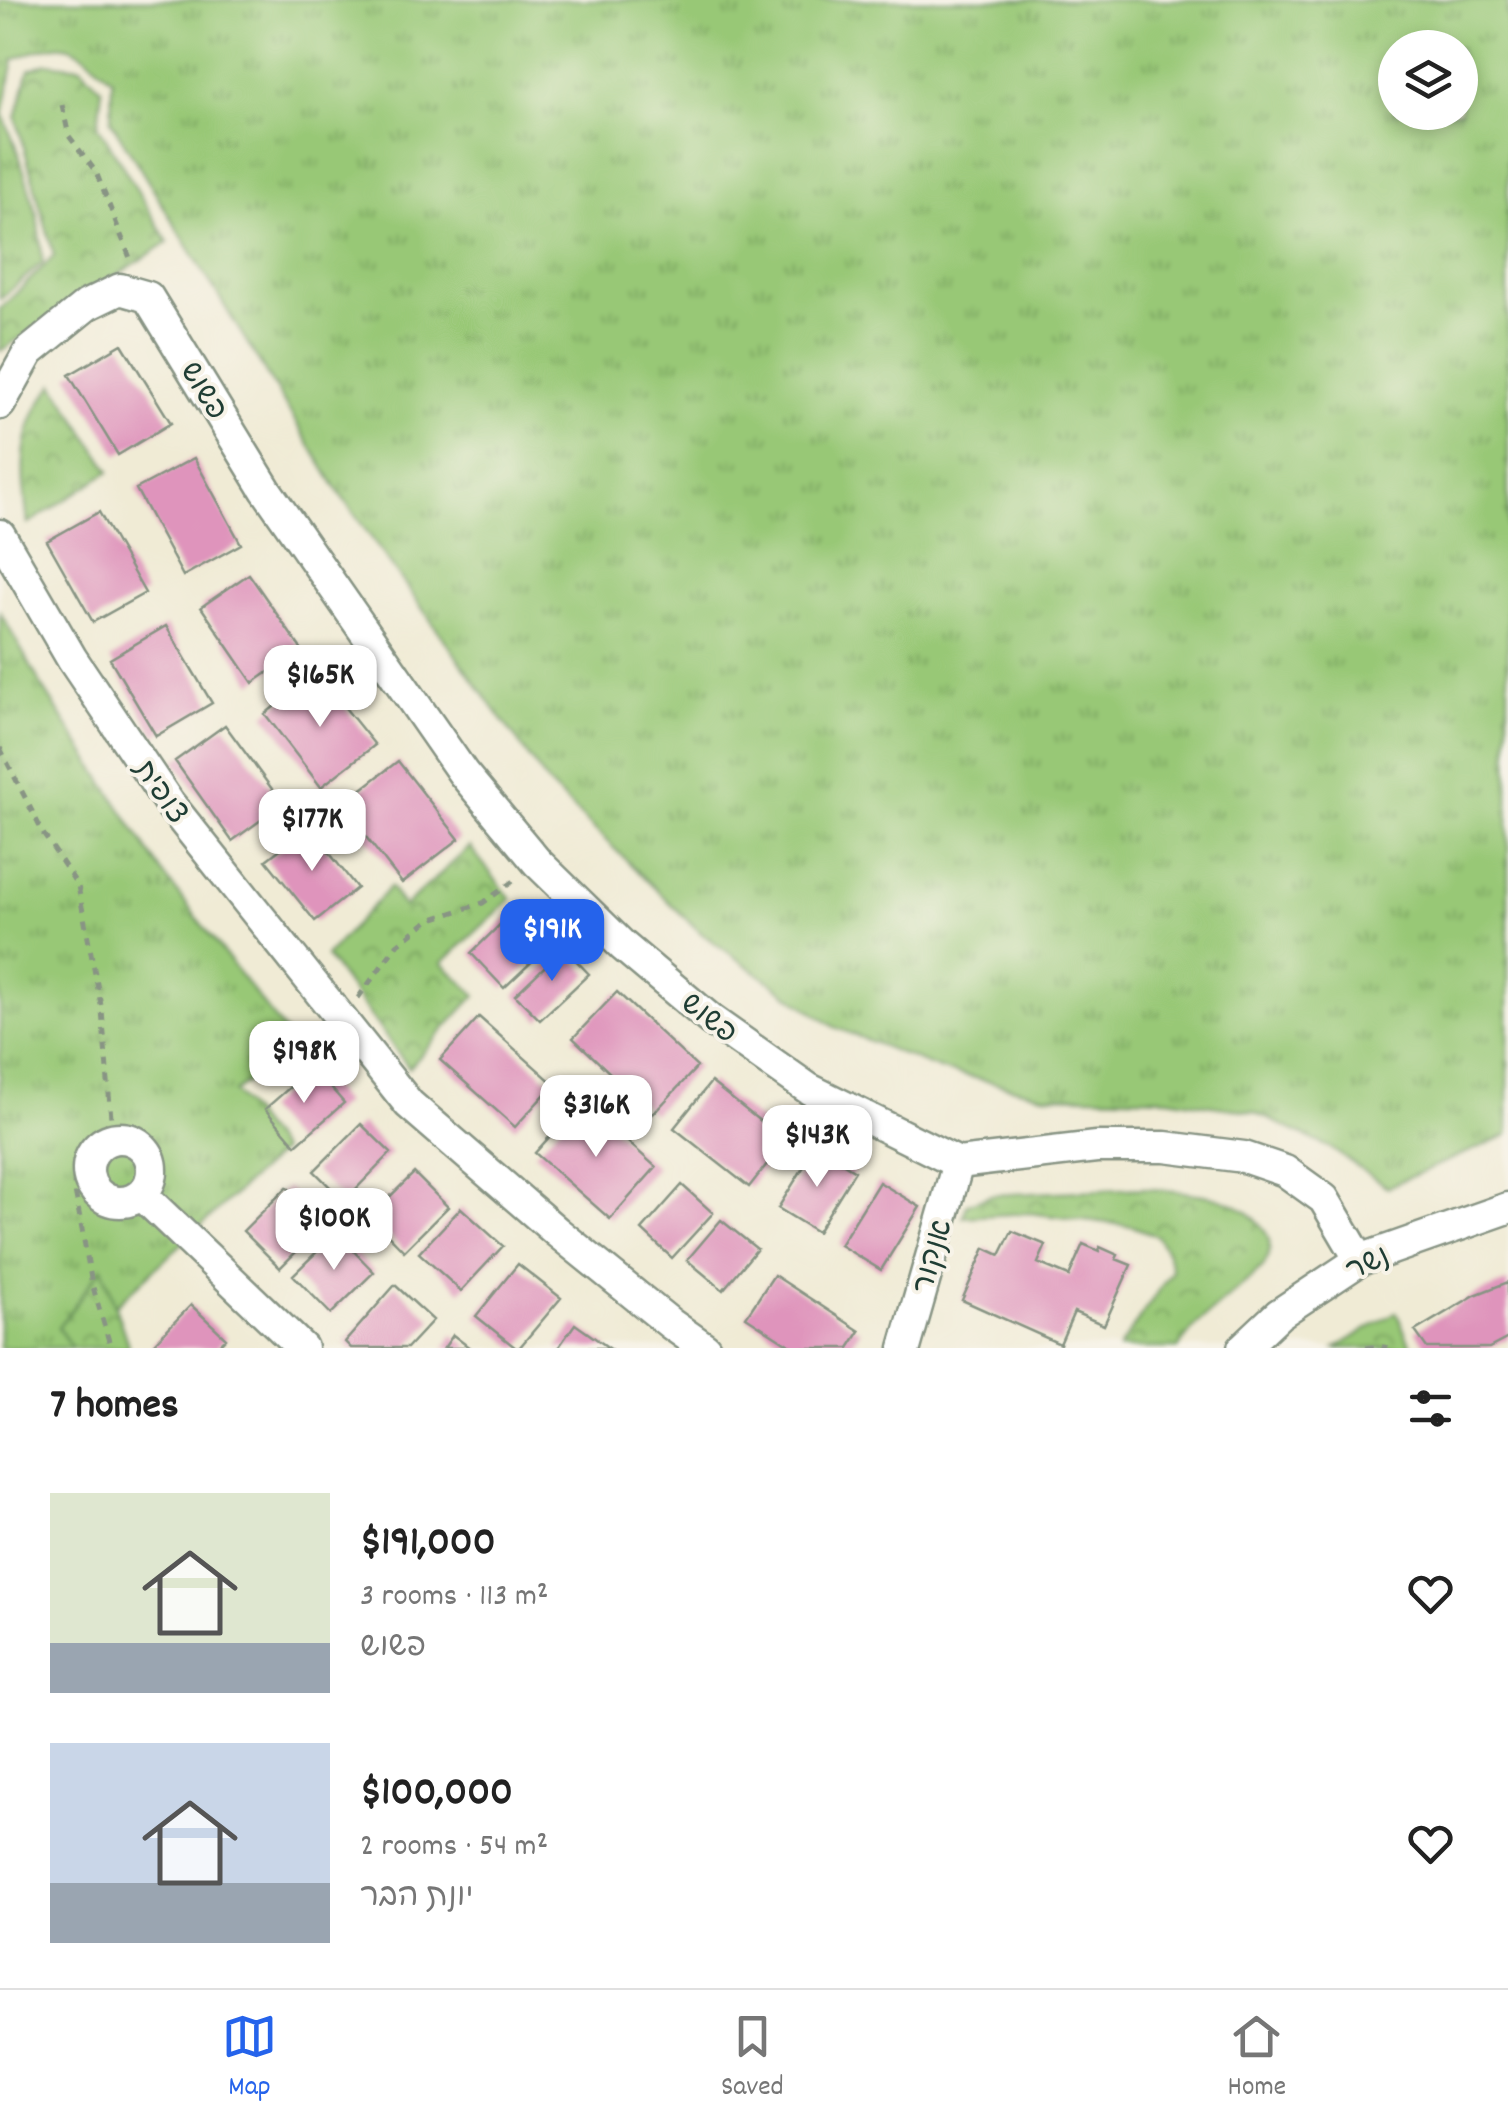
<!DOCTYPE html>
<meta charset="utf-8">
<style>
body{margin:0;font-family:Dekko,"Playpen Sans Hebrew",sans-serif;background:#f6f6f6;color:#222;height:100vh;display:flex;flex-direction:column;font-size:38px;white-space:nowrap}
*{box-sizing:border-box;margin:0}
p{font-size:32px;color:#767676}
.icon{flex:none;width:55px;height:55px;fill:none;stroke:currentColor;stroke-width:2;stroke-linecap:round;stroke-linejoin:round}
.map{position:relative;height:1348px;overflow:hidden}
.side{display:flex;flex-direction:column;background:#fff;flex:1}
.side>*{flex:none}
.controls{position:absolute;left:1378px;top:30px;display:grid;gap:20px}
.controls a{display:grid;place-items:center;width:100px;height:100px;border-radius:50%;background:#fff;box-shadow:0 5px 15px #0003;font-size:50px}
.price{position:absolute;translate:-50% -85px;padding:0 22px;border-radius:20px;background:#fff;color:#222;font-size:32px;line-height:65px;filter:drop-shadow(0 2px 5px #0008)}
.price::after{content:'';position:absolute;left:50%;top:60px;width:30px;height:22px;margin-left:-15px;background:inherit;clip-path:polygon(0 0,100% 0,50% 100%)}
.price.current{background:#2563eb;color:#fff}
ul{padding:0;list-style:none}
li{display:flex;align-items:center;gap:30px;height:250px;padding:0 50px}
li span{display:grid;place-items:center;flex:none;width:280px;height:200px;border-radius:0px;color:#555}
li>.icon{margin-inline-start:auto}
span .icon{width:120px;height:120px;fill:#fffc;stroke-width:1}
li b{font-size:42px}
h2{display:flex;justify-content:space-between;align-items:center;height:120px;padding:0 50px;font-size:42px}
.dock{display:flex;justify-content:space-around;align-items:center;height:140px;border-top:2px solid #e0e0e0;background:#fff;font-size:28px;color:#767676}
.dock a{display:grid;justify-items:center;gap:5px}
.dock .current{color:#2563eb}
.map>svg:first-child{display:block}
.grass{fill:url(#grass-tufts);stroke:#5c8255;stroke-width:2.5;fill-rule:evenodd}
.park{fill:url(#park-crowns);stroke:#5c8255;stroke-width:2.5}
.building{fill:#df94bc}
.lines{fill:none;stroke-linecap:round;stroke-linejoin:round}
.minor-casing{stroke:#889484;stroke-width:35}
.path{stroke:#889484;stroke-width:5;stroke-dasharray:8 8;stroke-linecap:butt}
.minor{stroke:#fff;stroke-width:30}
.labels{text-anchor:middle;stroke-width:8;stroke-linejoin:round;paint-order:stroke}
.street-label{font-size:30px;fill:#1f3d34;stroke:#f7f3e8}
</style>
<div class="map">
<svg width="1508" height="1348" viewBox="0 0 1508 1348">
<defs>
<pattern id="grass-tufts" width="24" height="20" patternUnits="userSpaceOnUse" patternTransform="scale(2.5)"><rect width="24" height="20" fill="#98c876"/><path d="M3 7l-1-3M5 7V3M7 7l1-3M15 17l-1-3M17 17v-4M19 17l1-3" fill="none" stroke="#7ba462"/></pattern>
<pattern id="park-crowns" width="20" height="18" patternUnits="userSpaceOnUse" patternTransform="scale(2.5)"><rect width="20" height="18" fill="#98c876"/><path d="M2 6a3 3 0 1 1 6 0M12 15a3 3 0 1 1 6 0" fill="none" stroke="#7ba462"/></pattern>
</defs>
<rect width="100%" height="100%" fill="#f7f3e8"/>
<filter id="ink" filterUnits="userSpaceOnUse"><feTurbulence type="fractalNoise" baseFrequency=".01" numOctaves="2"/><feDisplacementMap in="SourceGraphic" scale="20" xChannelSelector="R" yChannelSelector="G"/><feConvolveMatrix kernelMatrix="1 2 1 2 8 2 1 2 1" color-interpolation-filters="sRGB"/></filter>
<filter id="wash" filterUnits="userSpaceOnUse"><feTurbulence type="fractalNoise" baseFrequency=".0048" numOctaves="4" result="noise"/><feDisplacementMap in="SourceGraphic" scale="40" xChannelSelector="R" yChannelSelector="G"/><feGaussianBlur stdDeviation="2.25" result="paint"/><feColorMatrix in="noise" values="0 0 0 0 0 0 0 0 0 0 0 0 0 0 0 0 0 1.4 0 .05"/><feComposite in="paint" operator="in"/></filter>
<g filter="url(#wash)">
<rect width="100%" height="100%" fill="#f0ebd5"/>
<path class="grass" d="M0,0H1508V1135L1387,1187L1329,1147L1254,1112L1168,1098L1043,1095L942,1070L834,1027L701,933L549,785L340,494L111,121L112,79C70,40 67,38 14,59L3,115L19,155L37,215L43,262L0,299ZM1395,48H1460V112H1395Z
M0,612L42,686L161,871L294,1045L234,1092L281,1151L70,1348H0Z"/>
<path class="park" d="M47,63L81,67L102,89L98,125L168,242L0,351V309L54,256L16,118L29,70Z
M54,384L110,471L28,524C23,486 18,447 36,411C40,402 48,393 54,384Z
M470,847L511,899L442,963L476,995L409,1068L326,956L390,887L404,907Z
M1146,1188C1189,1194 1242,1191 1266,1233C1273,1245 1269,1259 1261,1269L1197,1324L1178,1348H1119L1172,1271L1167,1253L1157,1236L1132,1226L1029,1213L963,1217L967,1204L991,1195Z
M102,1267L129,1348H72L58,1328Z
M1396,1312L1412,1348H1336Z"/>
<g id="blocks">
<path class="building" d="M122,344L171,423L118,455L69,375Z
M194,458L241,544L183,576L136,489Z
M99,512L145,593L93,622L47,541Z
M249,574L301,649L253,683L201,607Z
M166,626L212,703L156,736L110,659Z
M317,673L375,745L321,787L265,714Z
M225,725L283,804L232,841L175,761Z
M398,761L459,839L402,883L341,805Z
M309,827L357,888L315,921L266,860Z
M522,903L556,939L504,988L471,953Z
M564,948L589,974L540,1020L515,995Z
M617,992L697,1067L653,1114L573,1038Z
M479,1017L554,1084L515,1127L440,1060Z
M313,1067L344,1103L296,1145L265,1109Z
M711,1082L785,1141L749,1187L674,1128Z
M582,1101L656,1167L610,1219L535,1153Z
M361,1124L391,1153L344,1201L314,1171Z
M816,1147L855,1171L817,1232L778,1208Z
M414,1173L448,1207L404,1251L370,1216Z
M879,1182L920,1207L881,1270L840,1245Z
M682,1185L713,1213L672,1258L642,1230Z
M287,1187L324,1224L280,1268L243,1231Z
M461,1208L503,1246L461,1291L419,1253Z
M721,1220L757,1249L723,1290L687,1260Z
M1012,1231L1046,1245L1038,1263L1069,1276L1083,1244L1099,1251L1100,1247L1118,1255L1116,1259L1131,1265L1104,1325L1074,1312L1060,1344L962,1300L985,1248L1000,1255Z
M336,1233L374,1272L331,1314L293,1275Z
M518,1264L561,1298L519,1348H516L476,1316Z
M774,1275L860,1331L849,1348H794L746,1317Z
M1508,1282V1338L1489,1348H1427L1415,1331L1475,1295Z
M395,1285L433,1320L407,1348H351L345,1342Z
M191,1305L226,1338L216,1348H156L152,1345Z
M575,1324L609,1348H558Z
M453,1335L470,1348H444Z"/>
</g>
</g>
<g filter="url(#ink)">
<use href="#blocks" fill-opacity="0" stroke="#889484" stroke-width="2.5"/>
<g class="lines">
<g class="minor-casing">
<path id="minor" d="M0,404L29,352L87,305L120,289L148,297L266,490L463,773L537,862L623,946L711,1020L809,1089L958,1163L1096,1147H1165L1244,1157L1285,1171L1324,1199L1360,1260
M0,535L72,659L169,803L409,1104L557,1232L671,1324L705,1348
M88 1170a32 32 0 1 1 64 0a32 32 0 1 1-64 0Z
M141,1194L302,1348
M905,1348L958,1163
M1243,1348L1279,1314L1360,1260L1508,1208"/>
</g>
<path class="path" d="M62,105L69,136L96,172L132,263
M0,748L44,835L78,886L102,1010L111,1118L75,1171L74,1186L92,1284L111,1348
M358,998L397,945L429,920L483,903L516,879
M1366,1348L1379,1346L1388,1348"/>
<use href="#minor" class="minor"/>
</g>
</g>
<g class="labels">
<g class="street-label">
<text transform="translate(205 390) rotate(58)" y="10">פשוש</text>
<text transform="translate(162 791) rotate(55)" y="10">צופית</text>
<text transform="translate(710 1017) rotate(38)" y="10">פשוש</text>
<text transform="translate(931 1256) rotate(-74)" y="10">אנקור</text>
<text transform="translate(1367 1262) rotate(-25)" y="10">נשר</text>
</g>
</g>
</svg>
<div class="controls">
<a><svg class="icon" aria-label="layers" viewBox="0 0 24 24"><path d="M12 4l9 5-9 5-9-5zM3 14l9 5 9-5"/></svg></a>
</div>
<b class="price" style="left:320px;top:730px">$165K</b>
<b class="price" style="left:312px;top:874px">$177K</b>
<b class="price current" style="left:552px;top:984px">$191K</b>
<b class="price" style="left:304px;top:1106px">$198K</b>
<b class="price" style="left:596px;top:1160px">$316K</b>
<b class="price" style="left:817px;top:1190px">$143K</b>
<b class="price" style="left:334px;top:1273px">$100K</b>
</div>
<section class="side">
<h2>7 homes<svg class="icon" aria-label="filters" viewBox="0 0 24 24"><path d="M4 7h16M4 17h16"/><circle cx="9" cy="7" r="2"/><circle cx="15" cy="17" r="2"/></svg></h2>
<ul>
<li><span style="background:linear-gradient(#dfe7d0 75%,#9aa5b1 0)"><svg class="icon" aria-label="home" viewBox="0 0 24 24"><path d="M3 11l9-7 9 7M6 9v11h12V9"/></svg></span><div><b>$191,000</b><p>3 rooms · 113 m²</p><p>פשוש</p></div><svg class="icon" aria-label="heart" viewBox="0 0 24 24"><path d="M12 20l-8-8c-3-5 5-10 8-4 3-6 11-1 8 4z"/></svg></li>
<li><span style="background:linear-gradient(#c9d6e8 70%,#9aa5b1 0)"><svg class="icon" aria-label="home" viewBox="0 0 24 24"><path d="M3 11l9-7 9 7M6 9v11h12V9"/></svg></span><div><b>$100,000</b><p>2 rooms · 54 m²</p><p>יונת הבר</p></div><svg class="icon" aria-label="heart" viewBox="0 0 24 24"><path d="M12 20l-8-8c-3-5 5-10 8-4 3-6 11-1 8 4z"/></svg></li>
</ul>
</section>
<nav class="dock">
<a class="current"><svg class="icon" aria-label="map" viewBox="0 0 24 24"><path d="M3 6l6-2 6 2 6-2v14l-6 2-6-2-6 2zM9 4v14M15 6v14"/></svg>Map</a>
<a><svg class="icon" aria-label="saved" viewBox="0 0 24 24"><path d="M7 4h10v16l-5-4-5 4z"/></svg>Saved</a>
<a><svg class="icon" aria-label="home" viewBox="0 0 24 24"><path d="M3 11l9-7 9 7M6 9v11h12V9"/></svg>Home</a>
</nav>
